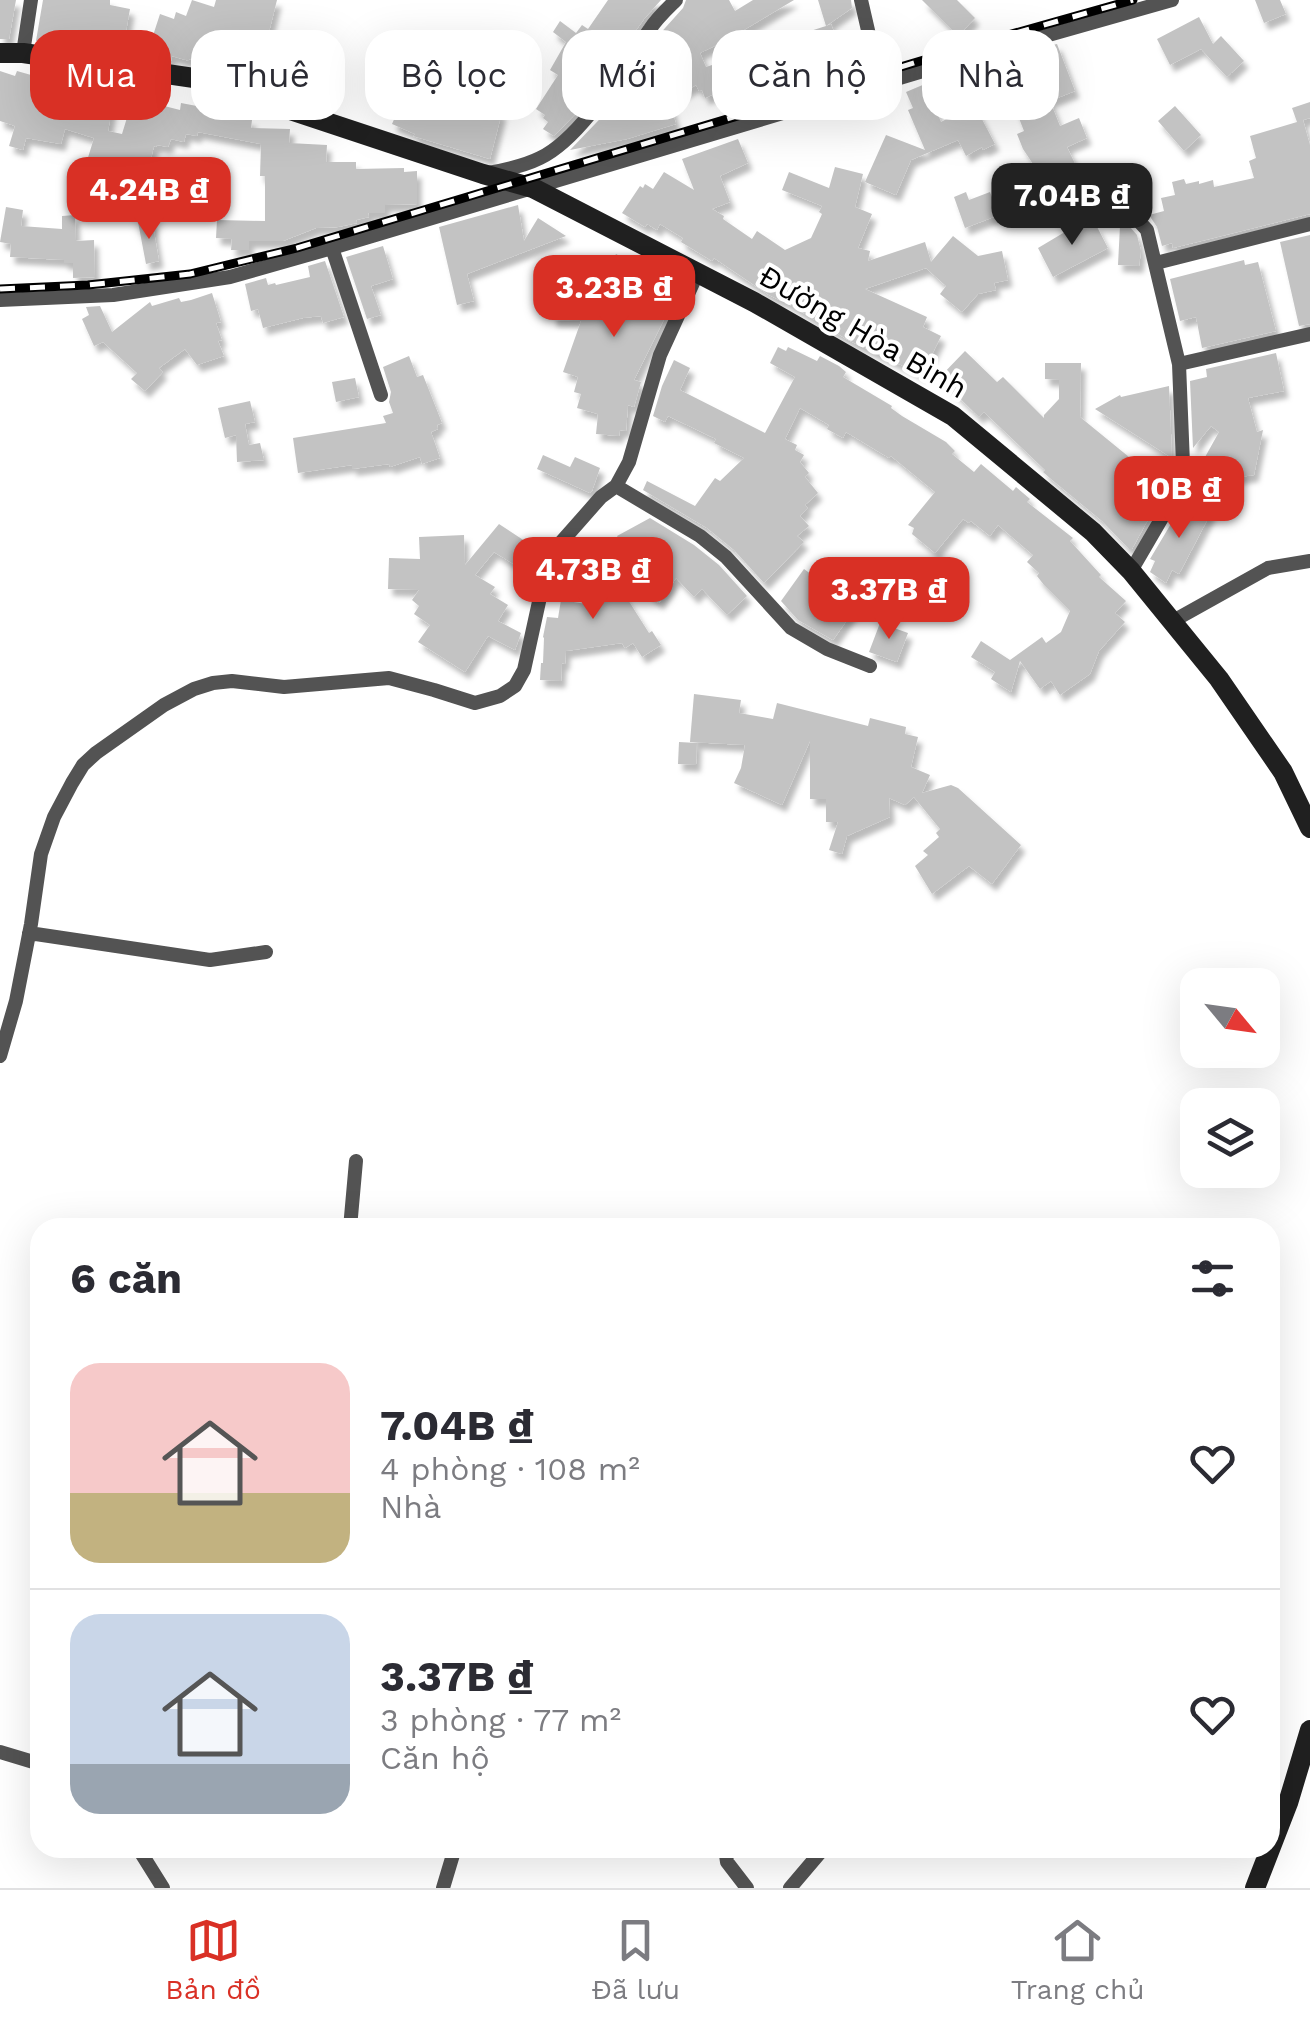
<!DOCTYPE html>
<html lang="vi">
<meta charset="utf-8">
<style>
body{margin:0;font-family:"Work Sans",sans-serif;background:#f2f2f3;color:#2b2b33;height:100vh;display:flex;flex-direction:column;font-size:38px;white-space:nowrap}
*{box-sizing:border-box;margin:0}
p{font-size:32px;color:#7c7c81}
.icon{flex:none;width:55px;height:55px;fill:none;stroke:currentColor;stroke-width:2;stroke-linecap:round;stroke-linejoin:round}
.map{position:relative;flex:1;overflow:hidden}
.drawer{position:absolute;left:30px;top:1218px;width:1250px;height:640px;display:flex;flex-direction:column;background:#fff;border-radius:30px;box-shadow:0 10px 40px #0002}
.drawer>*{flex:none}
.guide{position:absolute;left:30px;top:30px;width:1250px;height:90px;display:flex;gap:20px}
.needle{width:65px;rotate:119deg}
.fabs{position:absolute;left:1180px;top:968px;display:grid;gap:20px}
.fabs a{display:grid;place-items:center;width:100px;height:100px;border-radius:20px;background:#fff;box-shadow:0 10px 40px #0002;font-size:50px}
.price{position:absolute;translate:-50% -85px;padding:0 22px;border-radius:20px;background:#d93025;color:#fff;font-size:32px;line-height:65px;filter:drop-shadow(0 2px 5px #0008)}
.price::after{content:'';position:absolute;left:50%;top:60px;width:30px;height:22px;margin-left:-15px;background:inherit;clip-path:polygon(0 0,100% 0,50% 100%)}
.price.active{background:#222;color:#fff}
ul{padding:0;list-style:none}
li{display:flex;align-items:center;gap:30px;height:250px;padding:0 40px}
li+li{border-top:2px solid #e1e1e2}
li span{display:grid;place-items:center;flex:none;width:280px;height:200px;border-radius:30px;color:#555}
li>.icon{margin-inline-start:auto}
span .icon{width:120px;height:120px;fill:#fffc;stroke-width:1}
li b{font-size:42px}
h2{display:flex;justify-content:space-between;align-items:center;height:120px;padding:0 40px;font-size:42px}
.tag{padding:0 35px;border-radius:30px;background:#fff;box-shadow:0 10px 40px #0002;font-size:35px;line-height:90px}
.tag.active{background:#d93025;color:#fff}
.menu{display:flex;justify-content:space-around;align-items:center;height:140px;border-top:2px solid #e1e1e2;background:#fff;font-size:28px;color:#7c7c81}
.menu a{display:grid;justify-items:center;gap:5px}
.menu .active{color:#d93025}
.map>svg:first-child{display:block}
.building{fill:#c3c3c3;filter:url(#shadow)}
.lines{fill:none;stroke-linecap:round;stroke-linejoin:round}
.street{stroke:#535353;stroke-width:14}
.secondary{stroke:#202020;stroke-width:20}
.rail-casing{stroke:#000;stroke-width:9}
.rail{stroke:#fff;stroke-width:5;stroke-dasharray:15;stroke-linecap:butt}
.labels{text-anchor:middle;stroke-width:8;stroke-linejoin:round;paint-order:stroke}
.street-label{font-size:30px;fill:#000;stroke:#fff}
</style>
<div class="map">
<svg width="1310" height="1888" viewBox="0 0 1310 1888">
<defs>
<filter id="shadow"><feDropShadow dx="4.5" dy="7" stdDeviation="2.5" flood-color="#0004"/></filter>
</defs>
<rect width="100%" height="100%" fill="#fff"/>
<path class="building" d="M0,0H16L9,39H0Z
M43,0H110V5L130,9L123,48L104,45L103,51L36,41Z
M192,0L214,7L216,0H277L269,32L291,48L302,33L324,48L316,60L332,67L315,104L300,99L301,96L261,69L264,64L235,42L225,71L189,59V61L172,56L171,61L147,54L160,14L174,19L176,12L186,16Z
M608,0H661L644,19L580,109L554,136L543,129L548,122L543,118L545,115L536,109L558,75L550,70L566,42L553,32L560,21L576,33L582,25L588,29Z
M686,0H729L735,11L753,0H794L727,40L700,53L706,67L733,58L741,82L705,98L702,90L699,91L696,85L669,100L676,124L627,139L570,150L621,97L619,93L632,75L667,56L657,37L683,8Z
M818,0H851L852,8L826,26L831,24L839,46L832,49L833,53L810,61L801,34L826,26Z
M922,0H957L975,18L958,36Z
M1255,0H1280L1286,14L1264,23Z
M1199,17L1213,44L1221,36L1244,61L1227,77L1201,49L1170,65L1157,39Z
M1057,44L1075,91L1050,101L1060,126L1079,118L1087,138L1067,147L1077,168L1047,185L1023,149L1017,134L1024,131L1015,108L996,77L1015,66L1020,74L1048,58L1044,47Z
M0,71L15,76L17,71L52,81L49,90L78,98L81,88L114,98L108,131L122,134L133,98L180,110L181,103L202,107V111L252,120L251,128L290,129L289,143L327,145L326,162H356V169L404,168V172L417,171V204L385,205V213H368L369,217L356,220L357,223L338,227L316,228L283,241H249V250H231L232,239L216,238L217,220L265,221V176H260L261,144L198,132L197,136L186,134L184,142L171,139L168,147L157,145L156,147L154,146L142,196L111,189L115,172L86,164L94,138L65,129L61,144L26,138L23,150L9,146L15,126L0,121Z
M438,77L457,85L459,77L488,84L484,101L493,103L491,109L502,112L490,159L413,136L415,134L392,124L410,83L432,92Z
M925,84L941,122L974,104L995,144L983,150L982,147L966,156L958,140L911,160L896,195L865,182L886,135L925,150L908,110L913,108L906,92Z
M1310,102V118L1303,120L1310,145V214L1173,248L1172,243L1162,246L1157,227L1149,215L1164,211L1161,198L1175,195L1172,182L1184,179L1186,184L1199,181V184L1213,180L1214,187L1254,178L1249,161L1256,158L1250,136L1297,122L1292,108Z
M1175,106L1201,135L1184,151L1158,121Z
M738,139L748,163L720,176L730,202L712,209L724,216L723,219L752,239L757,231L785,250L811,238L822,214L819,212L822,206L782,190L789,172L829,188L835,167L863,174L855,207L872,214L858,248L870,251L868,261L925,242L931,262L953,236L978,256L1002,251L1008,280L994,283L996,290L978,294L962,312L940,294L946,286L926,268L865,289L927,317L923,327L941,336L922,375L848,340L782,300L781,301L769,295L714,258L712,261L681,242L683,238L660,224L657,230L647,224L645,227L622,213L640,186L643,188L645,184L653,189L664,172L694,190L682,159Z
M966,192L969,200L990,192L999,215L965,228L954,197Z
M518,205L524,241L538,218L566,236L467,274L474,301L457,305L439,227Z
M6,207L23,210L21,226L62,229V216L75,215L76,241L94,240L95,277L73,278V263H64V260L10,257L11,244L0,242Z
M152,220L159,261L146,264L138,222Z
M1080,223L1089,224L1091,228L1096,225L1108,248L1053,277L1038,248Z
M1120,226L1130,227L1137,235L1141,251L1139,266L1118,265Z
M1310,235V324L1299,326L1280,242Z
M383,246L393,279L371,286L381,315L367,319L346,257Z
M616,254L679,289L634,380L641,382L634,407L628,405L626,431L620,430L619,436L596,434L598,414L577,408L581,394L574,392L578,377L563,372L581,321L552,320V299H594Z
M1244,260L1245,265L1258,262L1276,331L1202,348L1196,317L1180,321L1170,279Z
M325,261L344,317L323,323L321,316L303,318L263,328L258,309L251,311L245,284L266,278L268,285L275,283L276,285L310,277L308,266Z
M212,293L221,322L216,323L222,340L218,341L224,356L197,365L185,349L159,368L163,372L145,391L131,379L137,373L103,342L94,346L82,319L89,315L86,307L100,306L112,332L150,302L152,306L179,298L181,302L191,300Z
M778,347L786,351L788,347L817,361L820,356L839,366L846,372L843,377L892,406L891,408L902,416L946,442L955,451L952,454L974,472L981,464L1013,491L1016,487L1030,499L1027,502L1073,538L1070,541L1101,575L1099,577L1126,601L1115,613L1125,622L1099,651L1090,674L1060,695L1051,681L1040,689L1020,661L1011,692L991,679L995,672L971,657L981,641L1010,660L1042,637L1046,643L1061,632L1070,611L1044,585L1037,576L1039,573L1027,562L1033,555L998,525L990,536L971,521L969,523L963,519L935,553L912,534L914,528L908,525L935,492L891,456L889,458L846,432L843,438L827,429L829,425L800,408L785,439L797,445L795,450L804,455L800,462L809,473L805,477L818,493L805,505L808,508L800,516L809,526L797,536L804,542L764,583L734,550L707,528L643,490L647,481L695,506L715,478L720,481L744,458L714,443L716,439L668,416L665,422L653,416L662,386L674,360L690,368L680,390L765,433L795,377L770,363Z
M965,351L997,382L1003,377L1044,418V415L1059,399V380L1045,379V363H1081L1080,417L1167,488L1149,490L1157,493L1144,509L1150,516L1132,549H1129L1102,521L1051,479L1043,472L1045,470L984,412L979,417L939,378Z
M1276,353L1284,391L1248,398L1257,432L1263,430L1254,475L1190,484L1219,432L1211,426L1193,448L1190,381L1207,377L1206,369Z
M409,356L417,377L423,375L442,423L437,425L438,429L431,432L440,458L422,464L420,457L390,467L389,464L352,469V465L298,473L293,438L386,423L383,416L393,413L389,402L391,392L383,367Z
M355,378L359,397L336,402L332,382Z
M1169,386L1172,458L1095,409L1120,395L1121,397Z
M250,401L255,422L245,424L249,445L260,443L264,460L237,462L236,435L225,438L218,408Z
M543,455L570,467L575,457L600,468L592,491L590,493L537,469Z
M1184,502L1188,505V503L1212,511L1179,574L1172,570L1166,583L1150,572L1155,561L1150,559Z
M650,518L694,545L719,565L747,596L727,615L702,589L694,597L676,578L659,603L650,596L617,536Z
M499,524L543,553L533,576L494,552L475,575L495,587L490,594L508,605L498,621L521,633L515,650L488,636L465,672L418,642L430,625L414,614L419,606L412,600L419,590L388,589L389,558L420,559L419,537L464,535L465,565Z
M596,556L611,573L649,633L652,631L661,645L642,657L633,643L625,648L622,643L566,651L565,664L562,663L561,681L540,680L541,663H543L544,638L543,637L547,617L558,618L561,600L599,606L573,576Z
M804,569L819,580L823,575L862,599L833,640L798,620L781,601Z
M880,623L908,633L897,662L869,652Z
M694,694L741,700L739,713L773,719L777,703L868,726L870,718L906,727L905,734L918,737L911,767L930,775L922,793L951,785L958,788L1021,845L992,884L969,866L932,894L915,866L928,855L923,851L939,837L936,833L940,829L914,797L905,805L889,798L890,817L847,836L842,854L829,850L838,822H826V799H810V741L782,805L734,783L741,768L745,745L690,742Z
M679,742L697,743L696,765L678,764Z"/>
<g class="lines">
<path class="street" d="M861,0L873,52
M23,53L31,0
M488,173C505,170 524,166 540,158C582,138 624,66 650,29C657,18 667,9 676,0
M1014,181C1025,193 1034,205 1049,210L1135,217L1147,230L1179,364L1183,464L1177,492L1131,571
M332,248L381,395
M1156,263L1310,224
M0,300L113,295L230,277L332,248L943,65L1172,0
M1179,364L1310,334
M616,486L700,536L726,557L791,628L827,649L870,666
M1173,621L1268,568L1310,561
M29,933L210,960L266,952
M0,1056L16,1001L31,924L41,854L54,817L72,783L83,765L96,753L164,705L194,689L213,683L232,681L284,687L389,678L434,690L475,703L500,696L515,686L524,670L544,579L556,548L601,497L616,486L629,462L660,355L698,272
M350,1228L356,1161
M0,1752L40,1764
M138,1848L163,1888
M725,1848L727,1862L747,1888
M443,1888L455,1848
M790,1888L824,1848"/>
<path class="secondary" d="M0,53H23L194,78L483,174L533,188L754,302L953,416L1093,532L1131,571L1219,679L1283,772L1310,828
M1255,1888L1288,1803L1310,1730"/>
<g class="rail-casing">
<path id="rail" d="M0,289L88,285L190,274L297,248L994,39L1133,0"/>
</g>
<use href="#rail" class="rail"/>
</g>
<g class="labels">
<g class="street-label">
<text transform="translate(863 332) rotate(30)" y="10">Đường Hòa Bình</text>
</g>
</g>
</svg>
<div class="fabs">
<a><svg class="needle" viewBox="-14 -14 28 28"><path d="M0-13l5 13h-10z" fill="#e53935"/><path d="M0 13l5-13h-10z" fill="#7c7c81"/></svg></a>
<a><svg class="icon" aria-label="layers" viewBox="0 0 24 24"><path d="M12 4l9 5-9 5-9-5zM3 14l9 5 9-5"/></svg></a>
</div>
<b class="price" style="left:149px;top:242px">4.24B ₫</b>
<b class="price active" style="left:1072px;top:248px">7.04B ₫</b>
<b class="price" style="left:614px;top:340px">3.23B ₫</b>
<b class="price" style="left:1179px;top:541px">10B ₫</b>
<b class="price" style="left:593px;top:622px">4.73B ₫</b>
<b class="price" style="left:889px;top:642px">3.37B ₫</b>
<div class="guide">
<a class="tag active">Mua</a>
<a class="tag">Thuê</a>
<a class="tag">Bộ lọc</a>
<a class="tag">Mới</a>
<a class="tag">Căn hộ</a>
<a class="tag">Nhà</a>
</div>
<section class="drawer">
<h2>6 căn<svg class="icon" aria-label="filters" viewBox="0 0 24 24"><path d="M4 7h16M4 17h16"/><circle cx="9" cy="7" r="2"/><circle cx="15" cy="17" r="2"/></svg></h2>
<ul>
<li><span style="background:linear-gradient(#f6c9c9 65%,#c2b280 0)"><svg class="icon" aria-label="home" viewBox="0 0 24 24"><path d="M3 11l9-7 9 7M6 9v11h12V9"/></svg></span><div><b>7.04B ₫</b><p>4 phòng · 108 m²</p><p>Nhà</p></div><svg class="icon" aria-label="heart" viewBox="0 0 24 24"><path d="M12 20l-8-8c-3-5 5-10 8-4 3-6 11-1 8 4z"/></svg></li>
<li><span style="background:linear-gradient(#c9d6e8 75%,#9aa5b1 0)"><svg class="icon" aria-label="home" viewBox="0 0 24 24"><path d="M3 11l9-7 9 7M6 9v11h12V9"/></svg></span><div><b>3.37B ₫</b><p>3 phòng · 77 m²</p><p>Căn hộ</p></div><svg class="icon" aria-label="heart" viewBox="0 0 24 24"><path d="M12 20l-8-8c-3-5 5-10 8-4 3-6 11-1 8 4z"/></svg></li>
</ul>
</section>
</div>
<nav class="menu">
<a class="active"><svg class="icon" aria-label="map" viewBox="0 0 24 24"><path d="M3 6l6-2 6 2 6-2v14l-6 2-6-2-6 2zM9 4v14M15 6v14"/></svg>Bản đồ</a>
<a><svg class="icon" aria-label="saved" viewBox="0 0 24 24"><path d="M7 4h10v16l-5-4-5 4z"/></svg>Đã lưu</a>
<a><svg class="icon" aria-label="home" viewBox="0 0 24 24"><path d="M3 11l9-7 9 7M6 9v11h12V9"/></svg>Trang chủ</a>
</nav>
